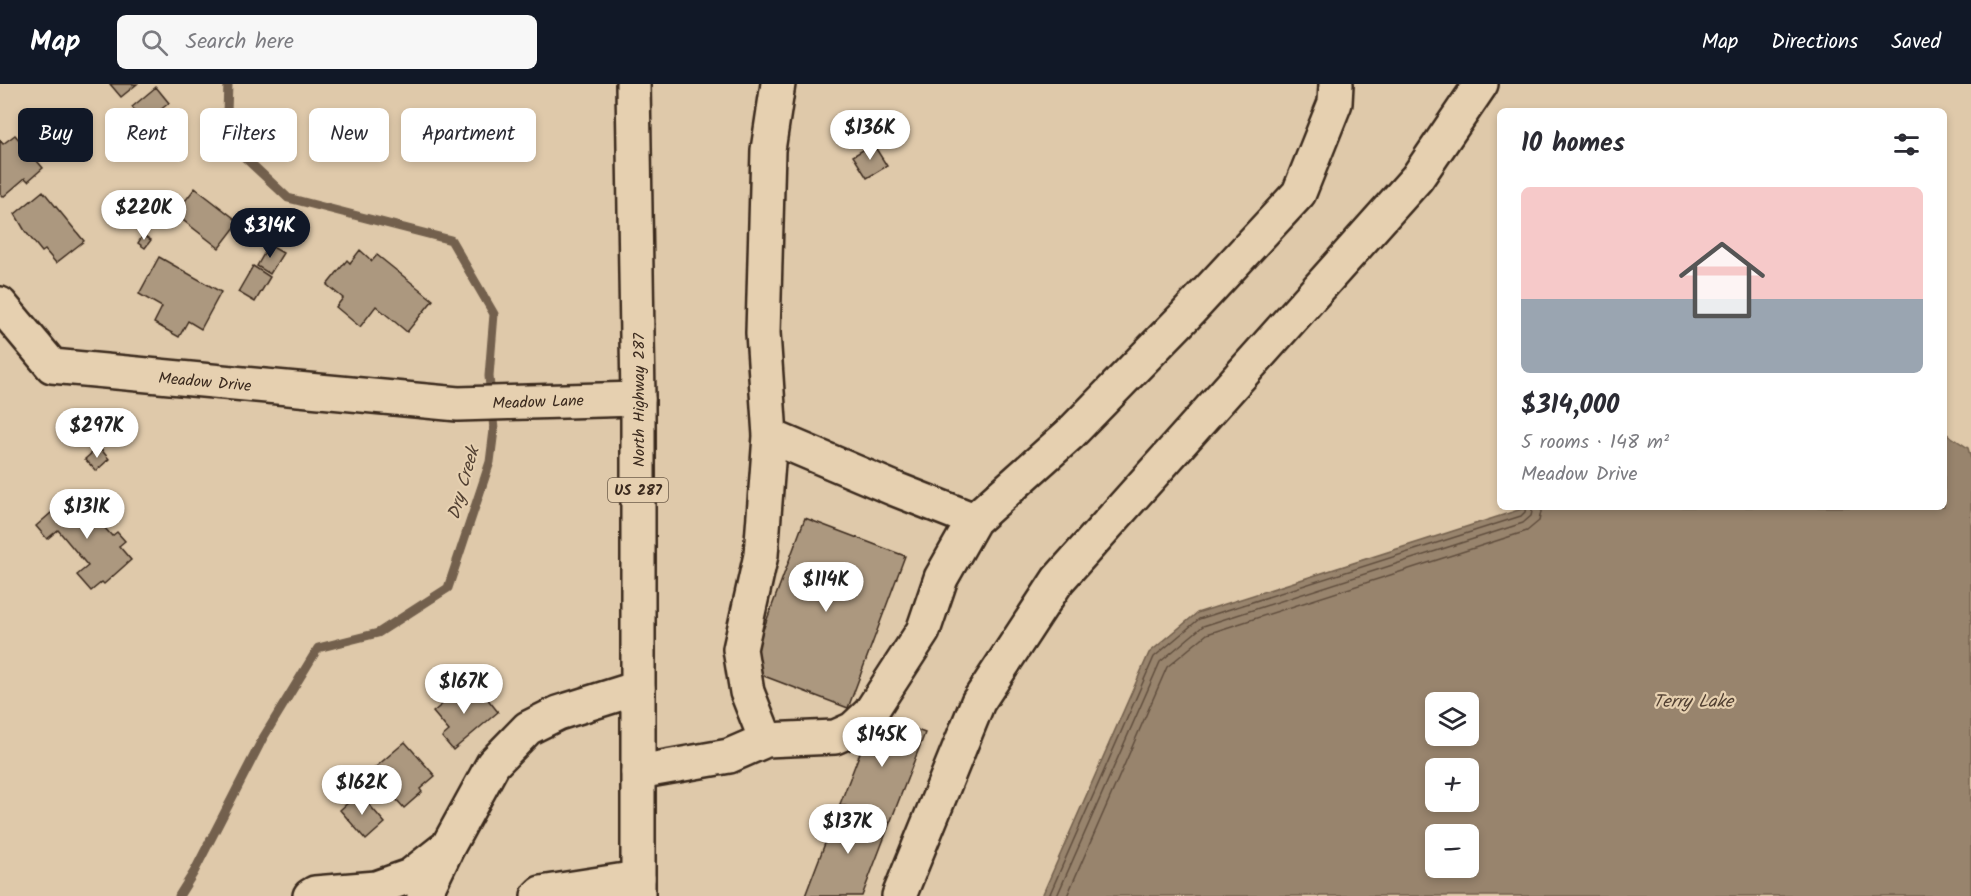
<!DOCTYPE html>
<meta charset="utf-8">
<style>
body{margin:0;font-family:Kalam,sans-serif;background:#f7f7f7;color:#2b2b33;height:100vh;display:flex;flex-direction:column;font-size:22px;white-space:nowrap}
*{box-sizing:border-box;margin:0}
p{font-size:20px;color:#7c7c81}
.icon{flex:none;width:33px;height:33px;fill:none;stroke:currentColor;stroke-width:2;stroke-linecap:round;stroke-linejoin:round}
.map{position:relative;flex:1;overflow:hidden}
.drawer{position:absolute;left:1497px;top:24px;width:450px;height:402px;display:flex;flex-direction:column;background:#fff;border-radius:9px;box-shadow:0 3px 9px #0003}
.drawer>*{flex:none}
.top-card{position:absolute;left:18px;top:24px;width:570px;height:54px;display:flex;gap:12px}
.fabs{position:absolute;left:1425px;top:608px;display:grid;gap:12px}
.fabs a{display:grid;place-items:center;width:54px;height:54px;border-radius:9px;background:#fff;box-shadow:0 3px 9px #0003;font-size:30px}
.price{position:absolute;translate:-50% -51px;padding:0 14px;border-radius:21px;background:#fff;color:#222;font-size:20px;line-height:39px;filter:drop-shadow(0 2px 3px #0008)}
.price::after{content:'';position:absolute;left:50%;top:36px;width:18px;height:14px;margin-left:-9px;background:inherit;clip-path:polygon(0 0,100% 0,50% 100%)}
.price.active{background:#111827;color:#fff}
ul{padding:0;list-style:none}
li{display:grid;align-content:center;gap:12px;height:318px;padding:0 24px}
li span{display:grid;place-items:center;height:186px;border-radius:9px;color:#555}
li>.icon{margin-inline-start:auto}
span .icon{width:108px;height:108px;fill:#fffc;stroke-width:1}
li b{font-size:26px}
h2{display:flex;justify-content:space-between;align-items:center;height:72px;padding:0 24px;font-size:26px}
.tag{padding:0 21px;border-radius:9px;background:#fff;box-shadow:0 3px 9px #0003;font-size:21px;line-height:54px}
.tag.active{background:#111827;color:#fff}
header{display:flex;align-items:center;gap:36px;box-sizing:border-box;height:84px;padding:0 30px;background:#111827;color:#fff}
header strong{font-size:28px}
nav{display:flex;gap:33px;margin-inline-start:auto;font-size:21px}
.search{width:420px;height:54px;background:#f7f7f7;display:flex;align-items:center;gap:15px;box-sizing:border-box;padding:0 21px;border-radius:9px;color:#7c7c81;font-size:22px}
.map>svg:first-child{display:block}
.water{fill:#98846d;stroke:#73604d;stroke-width:1.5;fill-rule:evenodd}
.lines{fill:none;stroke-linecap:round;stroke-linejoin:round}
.shore{stroke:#604e3e;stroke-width:1.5}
.stream{stroke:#73604d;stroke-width:9}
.building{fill:#ac987f;stroke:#3b2a1e;stroke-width:1.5}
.minor-casing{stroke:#3b2a1e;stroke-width:38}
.highway-casing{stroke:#3b2a1e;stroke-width:38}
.minor{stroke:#e6d0b0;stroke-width:33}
.highway{stroke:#e6d0b0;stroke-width:33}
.labels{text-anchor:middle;stroke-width:4.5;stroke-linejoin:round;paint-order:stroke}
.shield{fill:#e6d0b0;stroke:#6e5c4a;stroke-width:1.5}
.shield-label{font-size:15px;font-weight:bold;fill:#3b2a1e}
.street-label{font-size:16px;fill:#3b2a1e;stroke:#e6d0b0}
.water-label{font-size:18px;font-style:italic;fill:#524032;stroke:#e6d0b0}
</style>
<header>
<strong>Map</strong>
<div class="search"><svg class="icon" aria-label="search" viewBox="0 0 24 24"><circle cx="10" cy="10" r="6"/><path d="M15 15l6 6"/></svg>Search here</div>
<nav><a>Map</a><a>Directions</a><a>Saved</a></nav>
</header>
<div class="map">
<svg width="1971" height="812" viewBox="0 0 1971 812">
<rect width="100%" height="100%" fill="#dfc9aa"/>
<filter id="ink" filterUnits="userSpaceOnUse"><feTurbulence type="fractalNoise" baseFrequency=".0167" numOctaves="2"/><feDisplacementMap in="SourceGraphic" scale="12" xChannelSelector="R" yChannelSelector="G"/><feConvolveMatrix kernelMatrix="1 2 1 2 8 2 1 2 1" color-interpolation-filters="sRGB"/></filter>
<g filter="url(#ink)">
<path class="water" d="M1944,348L1968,364L1971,375V812H1042L1149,569L1197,529L1528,423H1944ZM1436,618H1468V651H1436ZM1436,684H1468V717H1436ZM1436,750H1468V783H1436Z"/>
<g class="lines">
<path class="shore" d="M1049,812L1154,573L1199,535L1521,432L1525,428L1526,423
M1057,812L1160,578L1203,542L1523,439L1531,432L1533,423
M1067,812L1167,583L1207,550L1527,447L1539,437L1542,423"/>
<path class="stream" d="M179,812L194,788L263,654L318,564L378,549L448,504L490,378L494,346L489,292L494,230L451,156L288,114L226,56L228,0"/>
</g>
<path class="building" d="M110,0H137L121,13Z
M156,3L169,19L144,39L132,23Z
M126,34L136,46L123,56L113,44Z
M15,51L43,84L28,97L25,94L3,113L0,110V56L3,60Z
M54,53L62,62L51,71L44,63Z
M873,60L887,82L867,94L853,72Z
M195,104L239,138L219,164L175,130Z
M43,107L84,157L56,179L45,166L42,168L25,147L15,130Z
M143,151L151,156L145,164L138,159Z
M269,161L283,169L270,190L257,182Z
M360,166L372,177L377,171L433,216L407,248L376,222L360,243L336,223L343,214L327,201L347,176L350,179Z
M159,173L221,208L201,245L188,237L179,253L154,239L162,223L139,210Z
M253,182L270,193L255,218L238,208Z
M99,363L109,375L96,387L85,375Z
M75,408L87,422L92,418L100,427L94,432L112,452L117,448L125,457L119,462L131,476L104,500L102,498L91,507L77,491L88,482L58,446L47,455L36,442Z
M805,434L905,472L848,624L748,586Z
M469,598L484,615L486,613L498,628L453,666L442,653L449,647L433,628Z
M875,630L925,649L890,739L840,720Z
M405,658L435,692L420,705L422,708L404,724L371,687Z
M359,709L385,739L366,756L340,726Z
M840,720L890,739L862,812H805Z"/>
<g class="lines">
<g class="minor-casing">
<path id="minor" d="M0,220L52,282L458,320L638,315
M770,352L895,405L974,436L1070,350L1185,232L1299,109L1335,19L1336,0
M766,656L835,653L853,645L870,629L923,547L941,494L974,436
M638,688L729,672L766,656L747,608L740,565L761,471L770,352L763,249L768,66L778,0
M310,812L315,809L376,804L410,792L443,766
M424,812L447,764L493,680L528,644L558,629L638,604
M538,812L541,809L638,794
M899,812L978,618L1058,496L1417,94L1481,0"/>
</g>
<g class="highway-casing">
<path id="highway" d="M633,0L638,315V812"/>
</g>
<use href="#minor" class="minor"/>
<use href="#highway" class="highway"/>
</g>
</g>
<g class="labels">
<rect class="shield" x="608" y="394" width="60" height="24" rx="4.5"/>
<g class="shield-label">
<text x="638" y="411">US 287</text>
</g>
<g class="street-label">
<text transform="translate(205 297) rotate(5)" y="6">Meadow Drive</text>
<text transform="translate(638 316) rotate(-90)" y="6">North Highway 287</text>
<text transform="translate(538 317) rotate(-2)" y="6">Meadow Lane</text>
</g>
<g class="water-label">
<text transform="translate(463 399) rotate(-74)" y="6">Dry Creek</text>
<text x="1693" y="623">Terry Lake</text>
</g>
</g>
</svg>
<div class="fabs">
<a><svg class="icon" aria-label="layers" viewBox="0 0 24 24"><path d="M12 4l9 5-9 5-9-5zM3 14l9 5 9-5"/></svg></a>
<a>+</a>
<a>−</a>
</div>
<b class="price" style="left:870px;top:77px">$136K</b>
<b class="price" style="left:144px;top:157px">$220K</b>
<b class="price active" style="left:270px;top:175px">$314K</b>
<b class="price" style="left:97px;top:375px">$297K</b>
<b class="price" style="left:87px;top:456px">$131K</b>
<b class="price" style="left:826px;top:529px">$114K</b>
<b class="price" style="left:464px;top:631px">$167K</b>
<b class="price" style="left:882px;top:684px">$145K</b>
<b class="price" style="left:362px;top:732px">$162K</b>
<b class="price" style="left:848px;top:771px">$137K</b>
<div class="top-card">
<a class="tag active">Buy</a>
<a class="tag">Rent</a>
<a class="tag">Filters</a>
<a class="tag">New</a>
<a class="tag">Apartment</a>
</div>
<section class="drawer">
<h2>10 homes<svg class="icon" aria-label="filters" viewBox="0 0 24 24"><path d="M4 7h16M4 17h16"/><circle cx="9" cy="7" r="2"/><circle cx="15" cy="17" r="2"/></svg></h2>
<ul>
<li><span style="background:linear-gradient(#f6c9c9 60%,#9aa5b1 0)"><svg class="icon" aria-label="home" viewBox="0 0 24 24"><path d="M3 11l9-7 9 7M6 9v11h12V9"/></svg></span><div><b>$314,000</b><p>5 rooms · 148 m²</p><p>Meadow Drive</p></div></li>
</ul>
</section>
</div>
